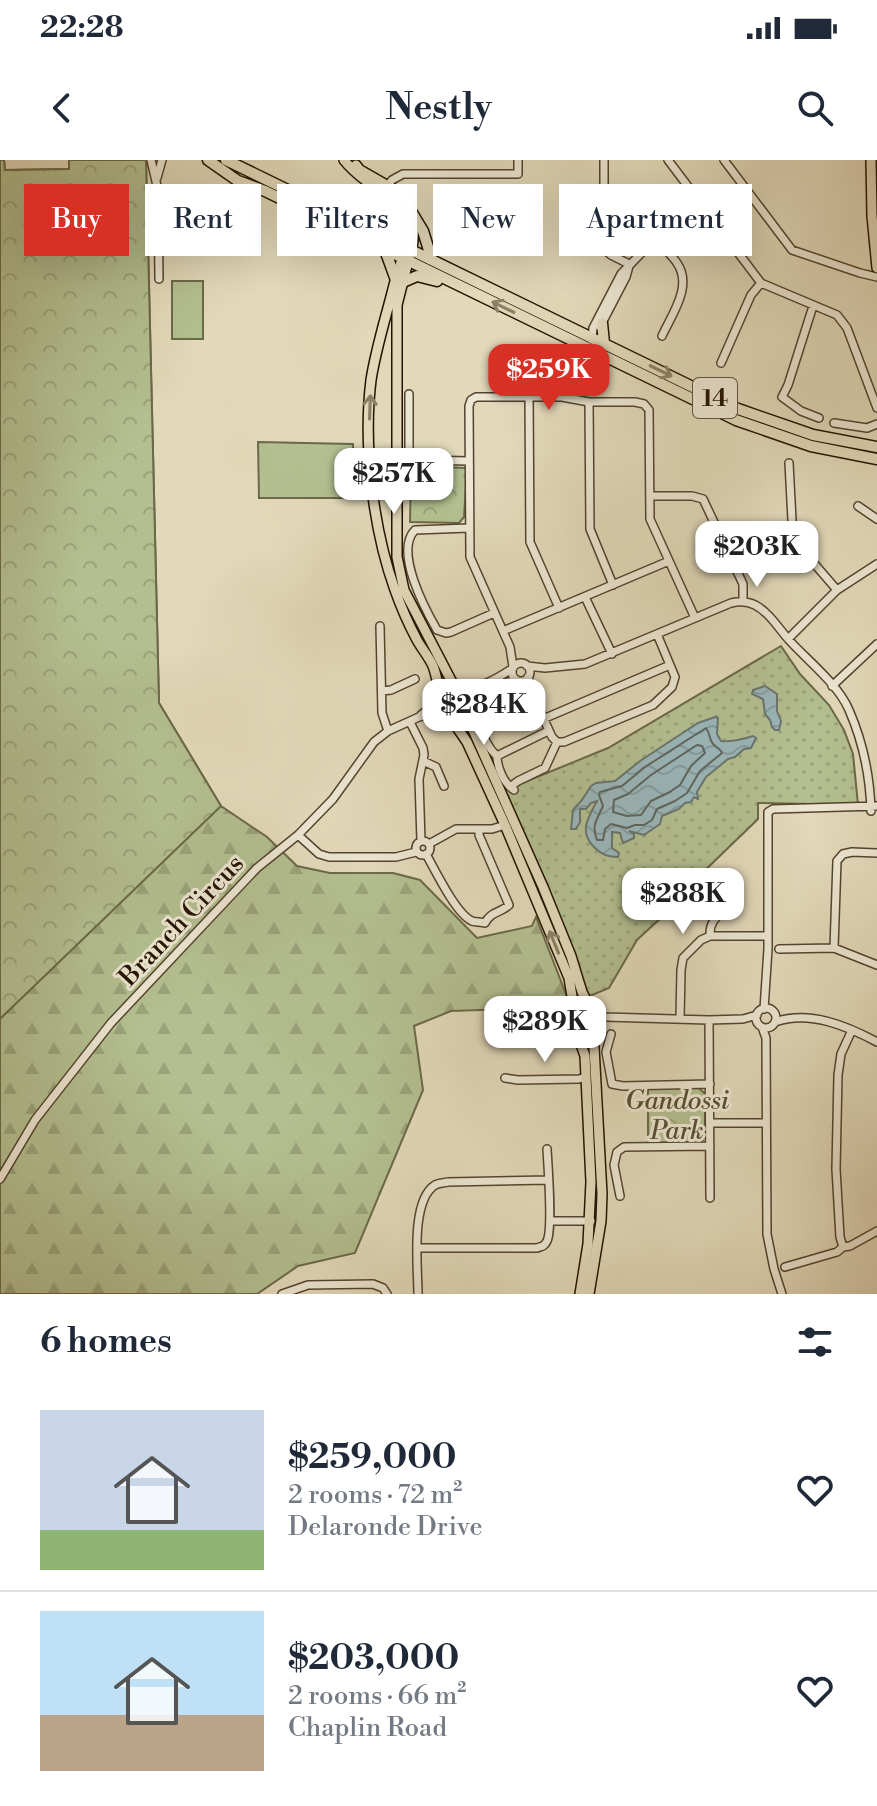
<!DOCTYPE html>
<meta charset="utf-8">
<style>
body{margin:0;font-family:"Libre Bodoni",serif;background:#f2f2f3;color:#1f2937;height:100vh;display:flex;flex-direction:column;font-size:30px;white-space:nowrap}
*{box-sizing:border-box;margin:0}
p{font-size:26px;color:#747a83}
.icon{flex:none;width:44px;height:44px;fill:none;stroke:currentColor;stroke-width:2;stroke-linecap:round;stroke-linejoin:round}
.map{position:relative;height:1134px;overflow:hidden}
.details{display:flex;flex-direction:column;background:#fff;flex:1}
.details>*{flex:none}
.top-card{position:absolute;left:24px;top:24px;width:830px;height:72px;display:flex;gap:16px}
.price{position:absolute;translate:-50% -68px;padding:0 18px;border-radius:16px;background:#fff;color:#222;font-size:26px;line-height:52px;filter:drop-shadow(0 2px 4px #0008)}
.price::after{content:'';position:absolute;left:50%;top:48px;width:24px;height:18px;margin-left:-12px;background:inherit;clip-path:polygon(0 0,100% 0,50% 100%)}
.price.selected{background:#d93025;color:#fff}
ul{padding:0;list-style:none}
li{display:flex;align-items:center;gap:24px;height:200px;padding:0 40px}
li+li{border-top:2px solid #e0e1e3}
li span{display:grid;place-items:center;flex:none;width:224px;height:160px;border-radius:0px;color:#555}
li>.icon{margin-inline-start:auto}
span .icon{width:96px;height:96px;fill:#fffc;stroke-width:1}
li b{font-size:34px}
h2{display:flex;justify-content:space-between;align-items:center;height:96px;padding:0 40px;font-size:34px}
.tag{padding:0 28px;border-radius:0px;background:#fff;box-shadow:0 8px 32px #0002;font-size:28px;line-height:72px}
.tag.selected{background:#d93025;color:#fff}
.status{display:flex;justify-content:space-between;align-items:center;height:56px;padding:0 40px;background:#fff;direction:ltr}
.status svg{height:22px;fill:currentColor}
header{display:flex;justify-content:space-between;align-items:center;height:104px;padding:0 40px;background:#fff;font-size:36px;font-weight:700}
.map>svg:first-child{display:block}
.grass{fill:url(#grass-dots);stroke:#6b6948;stroke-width:2}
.forest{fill:url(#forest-firs);stroke:#6b6948;stroke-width:2}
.park{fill:url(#park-crowns);stroke:#6b6948;stroke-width:2}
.pitch{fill:#b3bf90;stroke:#6b6948;stroke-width:2}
.water{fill:url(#water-waves);stroke:#6a7570;stroke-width:2}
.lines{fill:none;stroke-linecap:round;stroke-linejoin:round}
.shore{stroke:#5e655e;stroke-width:2}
.minor-casing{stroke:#53442e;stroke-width:10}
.major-casing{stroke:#231300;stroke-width:12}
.highway-casing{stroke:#231300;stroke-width:13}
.minor{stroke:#ece6d2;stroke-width:7}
.major{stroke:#e2d9ba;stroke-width:9}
.highway{stroke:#e2d9ba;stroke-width:10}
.oneway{stroke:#8c8066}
.labels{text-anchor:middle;stroke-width:6;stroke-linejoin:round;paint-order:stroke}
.shield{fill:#ece6d2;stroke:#5f523f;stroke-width:2}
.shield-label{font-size:24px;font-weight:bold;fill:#231300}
.street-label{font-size:26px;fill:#231300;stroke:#ece6d2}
.park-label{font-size:26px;font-style:italic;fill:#554f32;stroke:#ece6d2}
</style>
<div class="status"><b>22:28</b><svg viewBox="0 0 49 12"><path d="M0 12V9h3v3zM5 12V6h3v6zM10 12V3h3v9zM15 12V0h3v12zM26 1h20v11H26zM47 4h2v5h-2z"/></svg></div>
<header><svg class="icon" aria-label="back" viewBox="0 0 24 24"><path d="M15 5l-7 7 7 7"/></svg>Nestly<svg class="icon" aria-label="search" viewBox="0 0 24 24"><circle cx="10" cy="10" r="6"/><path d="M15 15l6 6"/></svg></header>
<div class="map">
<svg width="877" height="1134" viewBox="0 0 877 1134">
<defs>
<pattern id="grass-dots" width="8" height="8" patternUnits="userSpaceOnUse" patternTransform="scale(2)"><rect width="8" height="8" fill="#b3bf90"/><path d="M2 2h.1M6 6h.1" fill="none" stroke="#9aa37a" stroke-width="1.8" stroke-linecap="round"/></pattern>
<pattern id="forest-firs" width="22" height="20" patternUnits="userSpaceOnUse" patternTransform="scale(2)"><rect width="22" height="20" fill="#b3bf90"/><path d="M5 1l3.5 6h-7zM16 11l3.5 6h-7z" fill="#9aa37a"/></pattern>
<pattern id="park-crowns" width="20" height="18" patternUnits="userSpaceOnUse" patternTransform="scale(2)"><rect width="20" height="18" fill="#b3bf90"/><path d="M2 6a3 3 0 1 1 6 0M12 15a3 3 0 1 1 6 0" fill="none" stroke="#9aa37a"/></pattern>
<pattern id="water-waves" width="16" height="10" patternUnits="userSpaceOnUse" patternTransform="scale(2)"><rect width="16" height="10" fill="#9ab7bb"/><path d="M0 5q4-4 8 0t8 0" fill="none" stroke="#849c9f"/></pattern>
</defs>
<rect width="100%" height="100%" fill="#e2d9ba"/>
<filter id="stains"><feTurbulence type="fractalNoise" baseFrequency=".0025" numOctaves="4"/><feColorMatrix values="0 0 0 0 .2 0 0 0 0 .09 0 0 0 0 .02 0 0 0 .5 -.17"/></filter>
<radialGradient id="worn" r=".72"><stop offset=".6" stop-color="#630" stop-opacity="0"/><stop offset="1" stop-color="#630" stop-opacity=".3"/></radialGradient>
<path class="grass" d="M781,486L800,514L829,545L844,570L853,594L858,645L758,643V659L696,719L676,744L637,780L609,828L585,838L503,631L608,588Z"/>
<path class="forest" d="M0,0H4L5,10L69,9V0H146L159,543L221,646L267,677L297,706L330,713H393L420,720L477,778L532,766L536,757L571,847L451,851L414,866L423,930L355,1093L298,1106L257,1134H0Z"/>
<path class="park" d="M0,0H4L5,10L69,9V0H146L159,543L221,646L0,859Z
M411,306L467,308L464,357L459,363L410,362Z
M698,927L705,934V975L702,982L648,983V928Z"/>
<path class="pitch" d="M172,121H203V179H172Z
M258,282L353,284L354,338H259Z"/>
<path class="water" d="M765,526L777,534V551L781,561L779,570H775L772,567L770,560L765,554L763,539L752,534L753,530Z
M715,557L718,558L717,574L721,581C730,582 745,579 753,576L756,578L751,588L744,589L735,597L728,599L706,617L697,632L698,639L694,637L691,642L685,643L679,649L662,656L660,664L644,675L629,671L634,674V678L623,683L620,673L612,672V688L619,693L618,697C608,697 602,695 595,688C578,672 588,658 597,641L591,643L586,649H580V662L576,669H571L573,650L582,640L591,626L596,623L615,621L640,601L698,563Z"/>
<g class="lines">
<path class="shore" d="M706,568C710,573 709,579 713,584C717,588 720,588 722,593L700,611L687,633L675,641L657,649L652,660L644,665H635L627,668L611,664L605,669L603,680H597C591,665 597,660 603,646L599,635L600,632L622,626L645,607Z
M697,585L702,586L705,593L691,606L680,625L670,632L651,641L641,655L627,656L613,652L614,640L628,634L651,615Z"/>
<g class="minor-casing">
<path id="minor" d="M151,0L158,30L159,119
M604,0V89L611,95L629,104
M668,0L761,123L837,155L847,168L877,248
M724,0L792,90L860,113L877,117
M157,18L162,0
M382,33L392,20L403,14H518V0
M655,79C662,86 671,94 677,103C693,126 672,154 662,176
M813,146L788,225L782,237L801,251L819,258
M600,167L626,117L629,106
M592,180L593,168L621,114L655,79L699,40
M721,203L751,135L761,123
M409,234V292L412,297L419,300L469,301
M529,236L530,382L559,448
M589,242L590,369L613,425
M834,263L867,268L877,264
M789,303L793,379L837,430
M650,336H692L703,339L743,424V441
M858,346L877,359
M469,368L415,370C394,391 425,449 437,470L446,473L451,472L494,453
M585,437L612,494
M380,466L382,553L388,571
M503,471L669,401
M788,479L837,430L877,404
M512 512a9 9 0 1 1 18 0a9 9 0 1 1-18 0Z
M527,506L545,508L585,504L731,443C740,441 747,441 755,445C769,452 779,469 789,480C808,501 838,524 849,550C863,582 870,616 871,651
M513,507L510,487L470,397L469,246L471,240L476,237H562L589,242H635L644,244L649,250L650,359L695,458
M528,517L532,533L552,577L557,582H564L653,545L672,527L675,517L657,474
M832,526L877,484
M459,529C478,530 497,519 513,508
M382,531L391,530L415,519
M466,539L491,526L517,520
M421,555L441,539
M543,559L670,505
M410,562L423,588L424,595L419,619L421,681
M497,596C489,589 481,575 483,565L535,541
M423,601L436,607L444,626
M510,627L518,621L545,608L557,582
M514,630C504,624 497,607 497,596L548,571
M298,675L319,694L329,697H396L416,692
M416 688a7 7 0 1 1 14 0a7 7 0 1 1-14 0Z
M429,684L456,669H492L505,665
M877,693L852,692L843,694L837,701L834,788L877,805
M426,694C435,710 456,754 472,761C474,762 482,762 485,763C491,751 501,753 509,745L479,675V669
M710,776C709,761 718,756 728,746
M779,789L834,788
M756 858a10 10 0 1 1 20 0a10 10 0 1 1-20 0Z
M764,849L768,789V652L773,649L877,646
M594,853L605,857L709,860L743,859L757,855
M680,859L681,810L683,798L701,780L710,776H768
M709,860L710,1038
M775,862C810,850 847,866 877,882
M762,867L766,878L767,1074L774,1109L782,1134
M852,870L841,894L838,915L836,1009L840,1077L843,1087L850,1086L877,1071
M611,874L606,892L612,924L623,926L710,924
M505,918L518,920L579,919L586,917
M710,963H766
M0,1019L35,960L111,863L257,708L298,675L333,639L374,582L388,571L419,557L446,550
M620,1036L614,1005L617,992L624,987L710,986
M550,1061H591
M418,1088H537C542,1086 544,1087 547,1081C553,1069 548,1007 547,989
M785,1107L837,1092L843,1087
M282,1134L308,1125L373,1124L383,1128L387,1134
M418,1134C418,1108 410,1041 435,1025C439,1023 444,1023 448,1022L548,1020"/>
</g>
<g class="major-casing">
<path id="major" d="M344,0C362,24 396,34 404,66C409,84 399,108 394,125C386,157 376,188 371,220C363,285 373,369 395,430C401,447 409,465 417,480C422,489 429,497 433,506C437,516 437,526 442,535
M871,0L872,56L877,108
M356,5L360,10L395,30L408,46L414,62L413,82L397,145V397L404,430L455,528
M373,326C382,330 389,330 398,324
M440 540a13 13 0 1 1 26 0a13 13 0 1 1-26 0Z
M466,541V554L543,727L571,796L582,832L592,852
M450,552L452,560L467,582L505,665L569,818L572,836V857
M572 860a12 12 0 1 1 24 0a12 12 0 1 1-24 0Z
M576,870L585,896L591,1022L588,1084L580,1134
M589,1134L601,1061L602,1034L593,869"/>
</g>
<g class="highway-casing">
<path id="highway" d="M208,0L238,21L265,31L736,260L811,286L877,299
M226,0L738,249L813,275L877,287
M408,46L423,71L432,100
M288,66L298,59L323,61
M364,66C378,65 386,65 394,53L392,42
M385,90L396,120
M403,122L417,116L437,121
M602,163L604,183"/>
</g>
<use href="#minor" class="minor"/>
<use href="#major" class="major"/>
<use href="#highway" class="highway"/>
</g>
<defs><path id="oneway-shaft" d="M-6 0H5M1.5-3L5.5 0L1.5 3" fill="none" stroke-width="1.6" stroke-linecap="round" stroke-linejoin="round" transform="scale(2)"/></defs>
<g class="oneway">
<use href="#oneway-shaft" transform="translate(503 147) rotate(-154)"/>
<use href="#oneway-shaft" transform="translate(661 211) rotate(26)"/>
<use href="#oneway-shaft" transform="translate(370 247) rotate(-88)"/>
<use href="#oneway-shaft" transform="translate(554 782) rotate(-112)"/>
</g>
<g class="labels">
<rect class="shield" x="693" y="218" width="44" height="40" rx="6"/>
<g class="shield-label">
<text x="715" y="246">14</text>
</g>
<g class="street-label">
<text transform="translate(181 760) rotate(-47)" y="9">Branch Circus</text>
</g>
<g class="park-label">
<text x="677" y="949">Gandossi<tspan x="677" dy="30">Park</tspan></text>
</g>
</g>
<rect width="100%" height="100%" filter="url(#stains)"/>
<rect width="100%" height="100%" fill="url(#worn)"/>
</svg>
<b class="price selected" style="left:549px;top:252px">$259K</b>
<b class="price" style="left:394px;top:356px">$257K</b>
<b class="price" style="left:757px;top:429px">$203K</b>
<b class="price" style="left:484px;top:587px">$284K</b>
<b class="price" style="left:683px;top:776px">$288K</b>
<b class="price" style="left:545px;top:904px">$289K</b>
<div class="top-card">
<a class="tag selected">Buy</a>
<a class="tag">Rent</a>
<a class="tag">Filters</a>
<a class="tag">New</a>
<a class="tag">Apartment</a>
</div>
</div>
<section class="details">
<h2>6 homes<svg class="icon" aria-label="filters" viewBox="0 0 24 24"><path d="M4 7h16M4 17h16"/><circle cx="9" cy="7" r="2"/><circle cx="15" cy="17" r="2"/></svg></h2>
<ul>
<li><span style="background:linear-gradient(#c9d6e8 75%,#8fb573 0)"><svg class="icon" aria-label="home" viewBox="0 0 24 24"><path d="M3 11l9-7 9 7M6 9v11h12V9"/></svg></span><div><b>$259,000</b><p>2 rooms · 72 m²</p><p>Delaronde Drive</p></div><svg class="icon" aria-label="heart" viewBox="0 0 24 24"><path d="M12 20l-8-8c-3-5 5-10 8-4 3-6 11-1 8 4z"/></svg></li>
<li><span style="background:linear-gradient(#bfe0f5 65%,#b9a48a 0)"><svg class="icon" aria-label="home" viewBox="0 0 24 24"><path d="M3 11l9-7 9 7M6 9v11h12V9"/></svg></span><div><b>$203,000</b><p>2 rooms · 66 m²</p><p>Chaplin Road</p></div><svg class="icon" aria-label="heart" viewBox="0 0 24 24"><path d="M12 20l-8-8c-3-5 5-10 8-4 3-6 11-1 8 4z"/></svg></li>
</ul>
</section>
